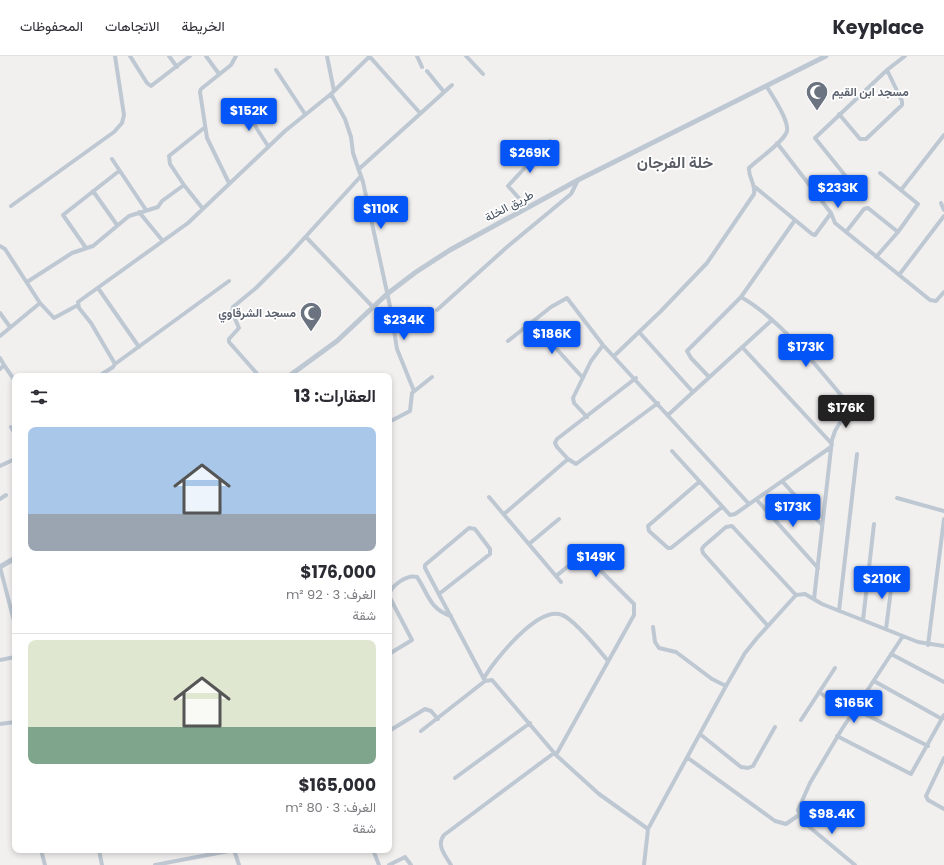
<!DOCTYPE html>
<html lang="ar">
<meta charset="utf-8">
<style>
body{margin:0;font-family:Poppins,Vazirmatn,sans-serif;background:#f7f7f7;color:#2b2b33;direction:rtl;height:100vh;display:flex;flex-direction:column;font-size:15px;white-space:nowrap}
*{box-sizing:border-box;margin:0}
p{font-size:13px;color:#7c7c81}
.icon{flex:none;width:22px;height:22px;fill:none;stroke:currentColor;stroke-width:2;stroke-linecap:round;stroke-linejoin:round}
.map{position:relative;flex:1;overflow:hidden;direction:ltr}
.panel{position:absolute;left:12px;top:317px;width:380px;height:480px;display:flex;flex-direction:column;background:#fff;border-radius:8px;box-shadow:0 2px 6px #0003;direction:rtl}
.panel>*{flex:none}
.price{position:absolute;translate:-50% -34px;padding:0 9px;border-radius:4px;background:#0355f8;color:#fff;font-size:13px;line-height:26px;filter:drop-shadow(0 1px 2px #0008)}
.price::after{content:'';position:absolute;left:50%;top:24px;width:12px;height:9px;margin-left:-6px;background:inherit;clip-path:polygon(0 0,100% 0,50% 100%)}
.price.active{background:#222;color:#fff}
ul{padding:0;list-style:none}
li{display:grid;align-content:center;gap:8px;height:212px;padding:0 16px}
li+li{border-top:1px solid #e1e1e2}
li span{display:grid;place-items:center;height:124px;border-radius:8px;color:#555}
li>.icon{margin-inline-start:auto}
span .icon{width:72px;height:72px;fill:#fffc;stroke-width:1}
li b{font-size:17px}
h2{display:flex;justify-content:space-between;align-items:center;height:48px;padding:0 16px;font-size:17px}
header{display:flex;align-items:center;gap:24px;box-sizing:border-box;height:56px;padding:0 20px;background:#fff;border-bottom:1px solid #e1e1e2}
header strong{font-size:19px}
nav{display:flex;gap:22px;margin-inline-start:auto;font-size:14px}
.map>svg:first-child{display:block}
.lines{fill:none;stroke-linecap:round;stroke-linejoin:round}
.minor{stroke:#bec8d3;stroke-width:4}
.tertiary{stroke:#bec8d3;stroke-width:5}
.labels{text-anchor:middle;stroke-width:3.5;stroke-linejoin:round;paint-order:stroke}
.worship-label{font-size:12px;font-weight:bold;fill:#5b616d;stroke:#fff;text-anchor:start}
.street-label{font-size:12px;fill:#45505f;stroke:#fff}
.district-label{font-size:16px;font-weight:bold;fill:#5b5e65;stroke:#fff}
</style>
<header>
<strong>Keyplace</strong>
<nav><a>الخريطة</a><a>الاتجاهات</a><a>المحفوظات</a></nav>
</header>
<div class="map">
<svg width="944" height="809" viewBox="0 0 944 809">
<rect width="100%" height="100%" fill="#f2efef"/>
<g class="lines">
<path class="minor" d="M130,0L147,27L151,30L190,0
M169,0L177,11
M206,0L219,18
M327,0L334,35
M370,0L331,38L345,63L351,81L353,97L363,126L390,250L397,293L414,335
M417,0L422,11
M466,0L483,18
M370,1L420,57
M276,14L305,58
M427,15L444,36
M247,52L257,73L268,90
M839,58L860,83H866L902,49V45L887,14
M777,87L831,157L835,167L930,244L936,245L944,236
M112,103L146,154
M359,113L452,29
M880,117L918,148L898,176
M848,123L815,82L887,14L905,0
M229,127L207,82L200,36L201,33L231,9L236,0
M184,129L170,108L169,100L204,72
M755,131L812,178L815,179L831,157
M901,134L944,79
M93,135L117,169
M941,147L944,154
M11,150L114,76L122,67L124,59L115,0
M527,151L508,130L550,85
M139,156L162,184
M846,176L864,153L868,152L898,176L876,201
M306,181L373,251
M0,190L5,193L40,247L0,280
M86,192L63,159L119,115
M899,219L944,160
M27,226L72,197L93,190L129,160L158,151L162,145L184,129L203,153
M98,232L139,291
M741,241L795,164
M40,247L54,262L78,249
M437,254L507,191L571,138L578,124
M0,257L10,271
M532,266L583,322
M639,276L693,336
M508,285L551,251L567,242L603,289
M742,291L832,388
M615,299L661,255L707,207L754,138C756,127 748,122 749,112C757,104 785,85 787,75C789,64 773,41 767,31
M0,302L4,309L0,313
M115,308L229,225
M4,309L15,325
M99,320L113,311L115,308L91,267L79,252L78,246L188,167L285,75L331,38
M259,320L229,286V283L239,272L232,256L233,251L256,232L287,201L361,120
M709,321L691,302L687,295L741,241C780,263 822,316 850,350L835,375L832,384L814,543
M636,322L557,383L555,387L557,391L568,403L576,408L658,347
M668,359L772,264
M587,361L574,347L573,342L591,305L603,289L749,448
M389,366L410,355L412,337L432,321
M11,371L15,378
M672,395L730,459L735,458L831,391
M0,410L15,403
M782,425L822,469
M699,426L648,470L649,475L668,492H671L722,451
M489,441L561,526
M897,442L944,455
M0,443L6,439
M756,443L818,512
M504,458L568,403
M529,488L559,463
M0,511L15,569
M556,520C566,513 577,499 590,504L634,548V559L556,699
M439,538L490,498V493L475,473L469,472L425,509V512L485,625
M839,555L857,398
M863,564L874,468
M768,570L703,497L702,493L704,490L726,471L732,470L796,539
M653,571L655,586L659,592L676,596L712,623L726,630
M886,573L893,518
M928,589L944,463
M389,598L412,584L389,540C390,530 407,518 417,521C428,537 429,553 451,560
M891,598L944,626
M0,604L15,601
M484,622C494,605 538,549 562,559C574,563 599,594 608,605
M874,625L942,663
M819,636L851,659
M855,653L928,690
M801,664L835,612
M0,668L15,666
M389,675L425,653L431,655L438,663
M421,675L485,625L492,624L556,699L599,738L648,773
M700,678L741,711L748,712L753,710L775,671
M837,680L911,718L944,659
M688,702L775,765L786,768L799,759
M944,702L926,740L928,744L944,753
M455,722L530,667
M41,794L45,809
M99,794L102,809
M234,794L239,809
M373,794L379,809
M155,809L234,794
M389,809L405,801L411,809
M451,809C445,799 436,789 444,779L554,697
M644,809L648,773L726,630L745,597L757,582L796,539L805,538L822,548L918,586L944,590
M855,809L801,764L798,754L810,727L842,673L903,580"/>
<path class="tertiary" d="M289,320L337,285L387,238L416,216L450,194L578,124L826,0
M0,511L15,502"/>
</g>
<defs>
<g id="mosque-pin" transform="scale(1.15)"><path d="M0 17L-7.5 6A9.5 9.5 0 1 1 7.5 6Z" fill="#6b7280" stroke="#fff"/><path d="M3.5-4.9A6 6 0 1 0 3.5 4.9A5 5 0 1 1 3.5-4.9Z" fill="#fff"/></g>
</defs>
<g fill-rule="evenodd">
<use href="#mosque-pin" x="817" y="36"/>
<use href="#mosque-pin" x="311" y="257"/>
</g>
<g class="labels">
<g class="worship-label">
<text x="832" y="40">مسجد ابن القيم</text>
<text x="296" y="261" text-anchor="end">مسجد الشرقاوي</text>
</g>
<g class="street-label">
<text transform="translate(509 150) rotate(-28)" y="4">طريق الخلة</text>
</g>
<g class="district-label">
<text x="675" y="112">خلة الفرجان</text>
</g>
</g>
</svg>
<b class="price" style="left:249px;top:76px">$152K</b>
<b class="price" style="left:530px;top:118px">$269K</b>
<b class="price" style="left:838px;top:153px">$233K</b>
<b class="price" style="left:381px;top:174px">$110K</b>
<b class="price" style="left:404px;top:285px">$234K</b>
<b class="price" style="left:552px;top:299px">$186K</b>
<b class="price" style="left:806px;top:312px">$173K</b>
<b class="price active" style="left:846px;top:373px">$176K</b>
<b class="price" style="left:793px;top:472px">$173K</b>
<b class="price" style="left:596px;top:522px">$149K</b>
<b class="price" style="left:882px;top:544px">$210K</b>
<b class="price" style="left:854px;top:668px">$165K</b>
<b class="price" style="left:832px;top:779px">$98.4K</b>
<section class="panel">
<h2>العقارات: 13<svg class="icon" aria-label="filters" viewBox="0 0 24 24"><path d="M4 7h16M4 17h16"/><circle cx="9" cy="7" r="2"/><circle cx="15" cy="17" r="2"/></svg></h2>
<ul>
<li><span style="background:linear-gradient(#a9c7e8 70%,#9aa5b1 0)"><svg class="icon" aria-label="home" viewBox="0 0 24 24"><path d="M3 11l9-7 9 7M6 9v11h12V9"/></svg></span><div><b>$176,000</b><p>الغرف: 3 · 92 m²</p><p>شقة</p></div></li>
<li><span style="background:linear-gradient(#dfe7d0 70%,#7fa58c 0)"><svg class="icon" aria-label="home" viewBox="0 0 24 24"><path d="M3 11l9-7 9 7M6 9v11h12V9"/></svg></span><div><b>$165,000</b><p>الغرف: 3 · 80 m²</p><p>شقة</p></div></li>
</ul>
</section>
</div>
